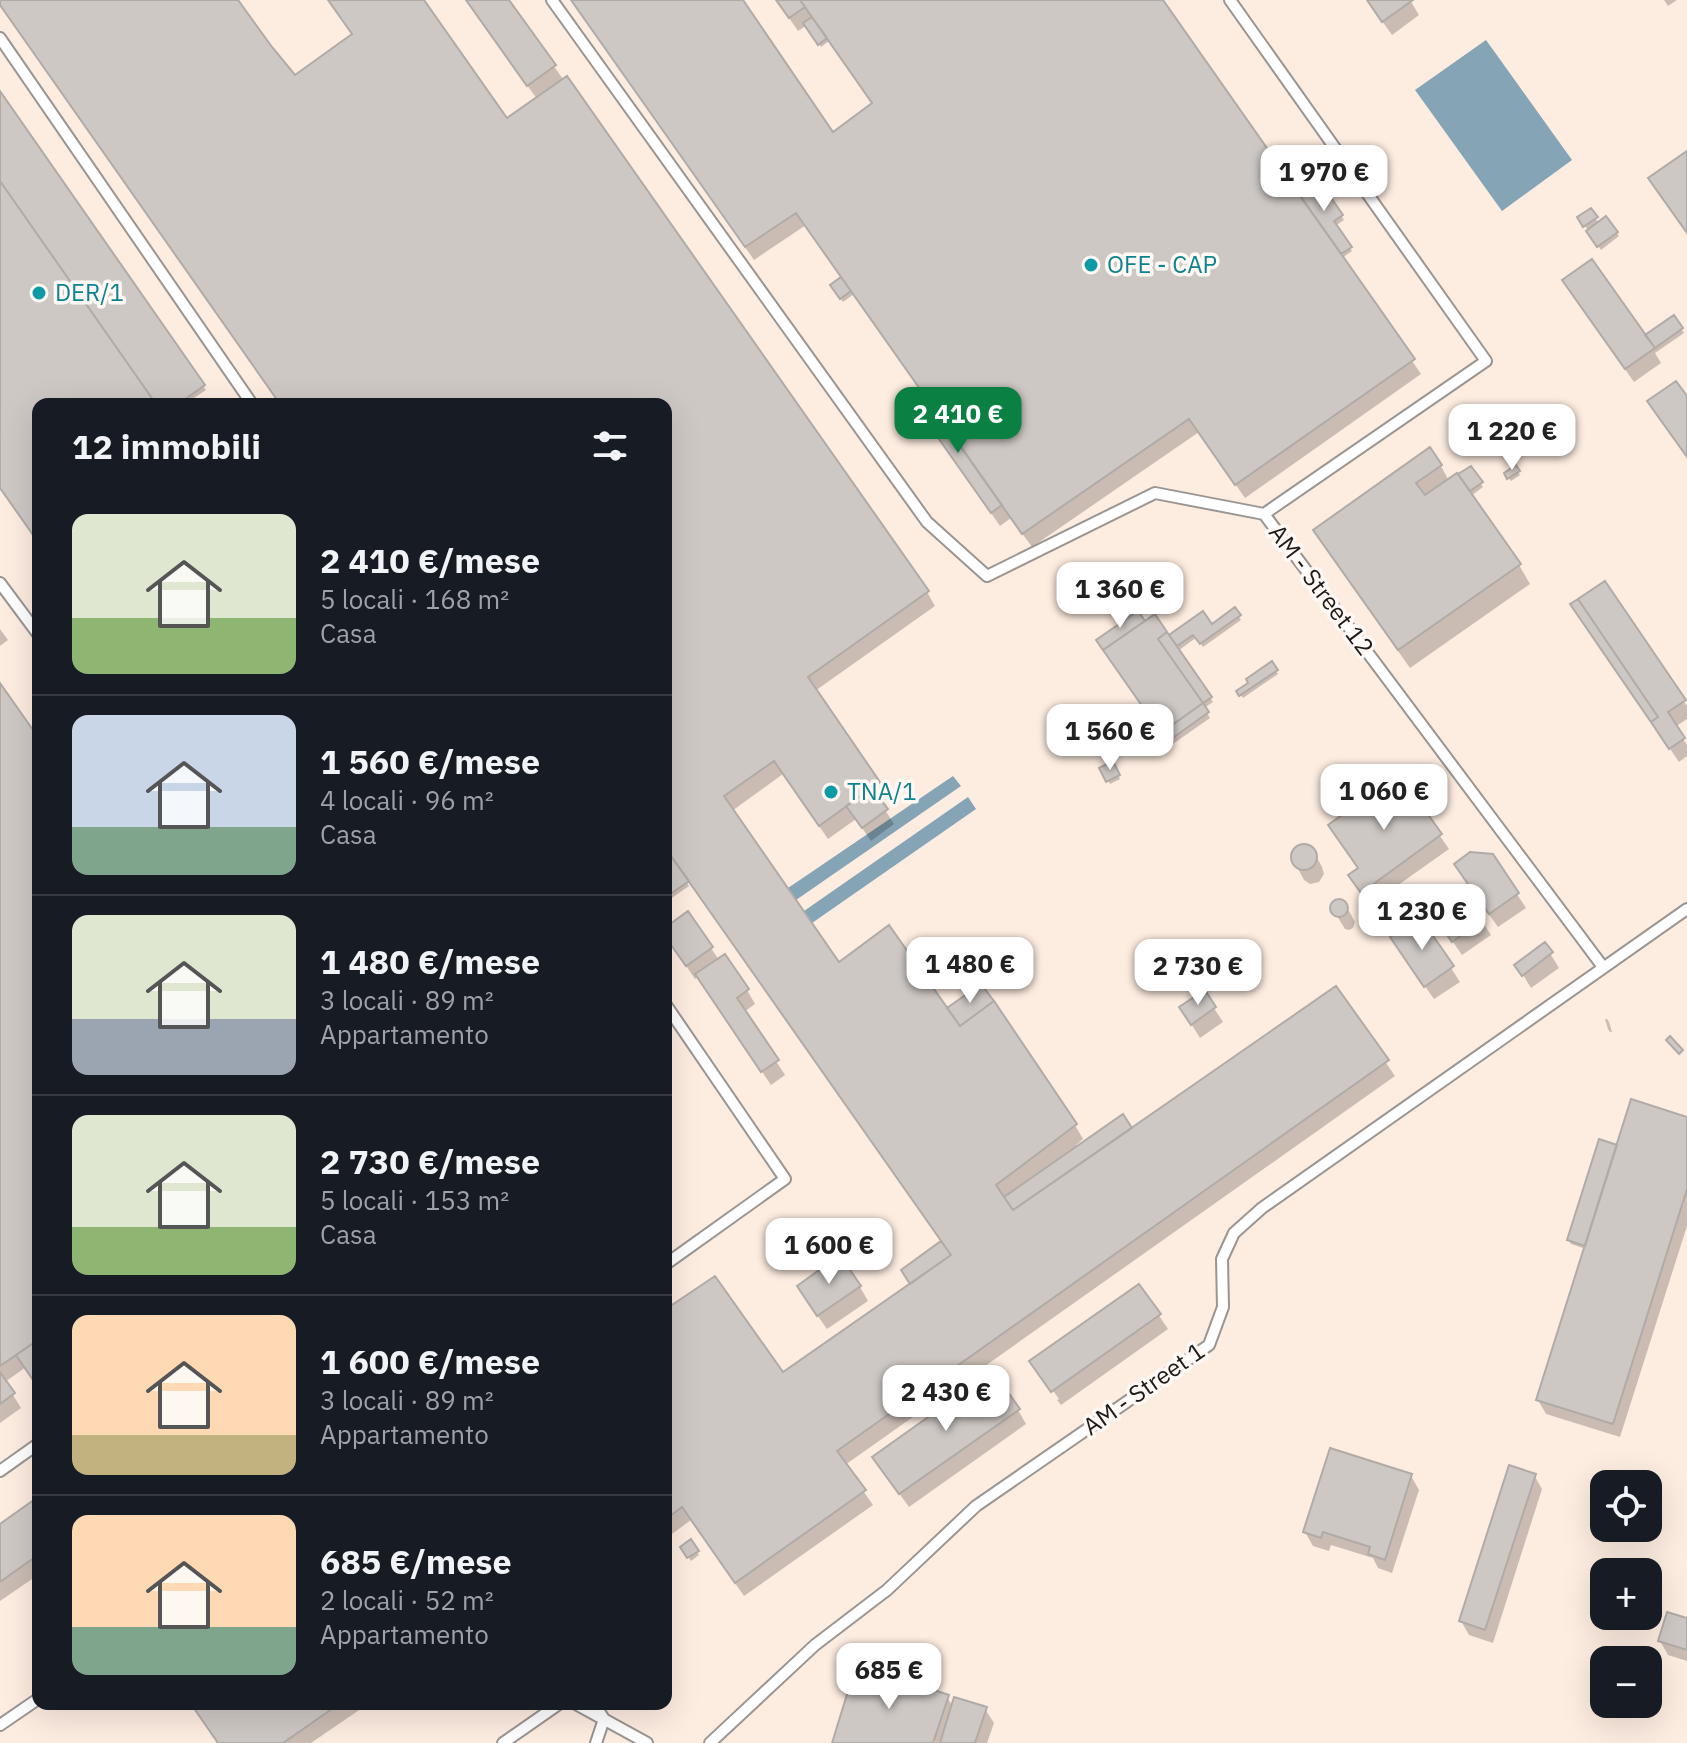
<!DOCTYPE html>
<html lang="it">
<meta charset="utf-8">
<style>
body{margin:0;font-family:"IBM Plex Sans",sans-serif;background:#242831;color:#f1f3f6;height:100vh;display:flex;flex-direction:column;font-size:30px;white-space:nowrap}
*{box-sizing:border-box;margin:0}
p{font-size:26px;color:#9ea1a6}
.icon{flex:none;width:44px;height:44px;fill:none;stroke:currentColor;stroke-width:2;stroke-linecap:round;stroke-linejoin:round}
.map{position:relative;flex:1;overflow:hidden}
.side{position:absolute;left:32px;top:398px;width:640px;height:1312px;display:flex;flex-direction:column;background:#171b24;border-radius:16px;box-shadow:0 8px 32px #0002}
.side>*{flex:none}
.buttons{position:absolute;left:1590px;top:1470px;display:grid;gap:16px}
.buttons a{display:grid;place-items:center;width:72px;height:72px;border-radius:16px;background:#171b24;box-shadow:0 8px 32px #0002;font-size:40px}
.price{position:absolute;translate:-50% -68px;padding:0 18px;border-radius:16px;background:#fff;color:#222;font-size:26px;line-height:52px;filter:drop-shadow(0 2px 4px #0008)}
.price::after{content:'';position:absolute;left:50%;top:48px;width:24px;height:18px;margin-left:-12px;background:inherit;clip-path:polygon(0 0,100% 0,50% 100%)}
.price.active{background:#0b8043;color:#fff}
ul{padding:0;list-style:none}
li{display:flex;align-items:center;gap:24px;height:200px;padding:0 40px}
li+li{border-top:2px solid #363941}
li span{display:grid;place-items:center;flex:none;width:224px;height:160px;border-radius:16px;color:#555}
li>.icon{margin-inline-start:auto}
span .icon{width:96px;height:96px;fill:#fffc;stroke-width:1}
li b{font-size:34px}
h2{display:flex;justify-content:space-between;align-items:center;height:96px;padding:0 40px;font-size:34px}
.map>svg:first-child{display:block}
.industrial{fill:#fdece0;fill-rule:evenodd}
.water{fill:#85a4b6}
.shadow{fill:#0003}
.building{fill:#cec8c4;stroke:#b1aba7;stroke-width:2}
.lines{fill:none;stroke-linecap:round;stroke-linejoin:round}
.lane-casing{stroke:#9b9592;stroke-width:14}
.lane{stroke:#fff;stroke-width:10}
.culture-dot{fill:#0f9aa8;stroke:#fff8f4;stroke-width:3}
.labels{text-anchor:middle;stroke-width:7;stroke-linejoin:round;paint-order:stroke}
.culture-label{font-size:24px;fill:#0d838f;stroke:#fff8f4;text-anchor:start}
.street-label{font-size:24px;fill:#1d1b1a;stroke:#fff8f4}
</style>
<div class="map">
<svg width="1687" height="1743" viewBox="0 0 1687 1743">
<rect width="100%" height="100%" fill="#fff8f4"/>
<path class="industrial" d="M0,0H1687V1743H0ZM38,404H666V1704H38ZM1604,1484H1648V1528H1604ZM1604,1572H1648V1616H1604ZM1604,1660H1648V1704H1604Z"/>
<path class="water" d="M1486,40L1572,160L1502,211L1415,90Z
M953,776L961,786L796,900L788,888Z
M968,797L976,809L812,923L804,911Z"/>
<path class="shadow" d="M0,0H236L295,78L353,35L329,0H422L506,121L537,99L466,0H507L927,592L935,606L815,691L878,783L886,797L880,802L894,824L871,841L856,819L828,839L783,774L732,811L839,965L947,1010L1075,1125L1083,1139L1076,1145L1078,1148L1132,1130L1335,989L1395,1076L845,1465L873,1505L744,1596L691,1520L672,1534L666,1527V1312L783,1375L958,1262L677,861L674,863L689,886L666,902V404H280L0,4Z
M572,0H740L832,135L874,105L829,41L821,47L807,25L798,31L777,0H1161L1295,191H1311L1320,185L1344,220L1335,226L1352,251L1342,258L1421,374L1245,498L1199,432L1032,547L1011,518L1000,526L926,419L927,399L854,294L843,302L835,289L832,286L843,278L806,225L754,260Z
M1367,0H1410L1419,15L1392,35Z
M1664,0H1677L1668,6Z
M0,95L206,390L185,404H38V541L0,487Z
M1591,211L1599,224L1606,219L1619,236L1601,250L1580,218Z
M1573,295L1645,338L1674,318L1684,333L1655,353L1661,363L1634,382Z
M1441,466L1449,481L1470,468L1483,487L1471,496L1519,565L1530,584L1410,668L1326,549L1315,530Z
M1515,468L1520,475L1511,481L1506,474Z
M1140,576L1149,590L1128,605L1118,591Z
M1604,584L1687,706V719L1675,727L1687,745V756L1679,762L1662,737Z
M1235,610L1241,620L1203,647L1197,637L1178,651L1213,702L1204,708L1210,718L1170,746L1114,665L1144,624L1169,638L1211,626Z
M0,629L8,640L0,646Z
M1272,664L1278,674L1243,698L1238,691Z
M0,686L38,740V1384L26,1367L5,1382L21,1408L0,1423Z
M1112,764L1120,779L1110,784L1102,769Z
M1399,777L1449,849L1370,905L1359,890L1360,870L1330,826Z
M1306,847L1314,852L1322,867L1324,874L1319,882L1310,884L1304,880L1296,865L1293,855L1298,848Z
M1492,856L1526,908L1498,927L1464,879Z
M1463,892L1491,935L1462,955L1442,926Z
M1340,901L1344,902L1355,922L1353,928L1349,930L1345,929L1332,908L1335,902Z
M688,914L719,960L747,990L755,1004L744,1012L785,1075L771,1085L698,977L695,979L666,936V929Z
M1420,920L1460,982L1434,999L1401,952Z
M1545,945L1559,968L1531,988L1517,965Z
M1204,993L1223,1022L1200,1038L1190,1022Z
M1605,1019H1607L1609,1022L1612,1032H1610L1608,1029Z
M1687,1119V1226L1620,1437L1546,1414L1538,1400L1586,1249L1571,1244L1569,1240Z
M1139,1286L1168,1329L1061,1405L1057,1400L1059,1399L1041,1374Z
M860,1287L868,1301L827,1329L807,1301Z
M1018,1410L1026,1424L909,1507L883,1471Z
M1534,1475L1542,1489L1493,1643L1469,1635L1461,1621Z
M1411,1476L1419,1490L1392,1573L1378,1568L1373,1558L1331,1545L1329,1551L1313,1546L1305,1532Z
M38,1500V1575L0,1601V1526Z
M691,1542L699,1555L691,1561L682,1547Z
M1687,1621V1661L1668,1655L1660,1641Z
M947,1697L953,1707L985,1709L994,1723L987,1743H834Z
M192,1704H368L311,1743H219Z"/>
<path class="building" d="M0,0H238L272,47L295,75L352,34L328,0H424L507,118L567,76L929,591L808,677L880,782L819,826L774,761L724,796L839,962L889,925L960,1026L994,1001L1077,1124L996,1185L1013,1210L1336,986L1389,1060L837,1451L866,1490L735,1583L682,1507L666,1519V1309L715,1276L783,1372L951,1255L666,849V404H280L0,5Z
M466,0H509L556,65L527,86Z
M571,0H743L833,132L872,103L800,0H1163L1415,359L1235,485L1189,419L1022,534L796,213L745,247Z
M776,0H800L805,7L789,18Z
M1367,0H1413L1382,22Z
M812,17L827,38L818,45L803,23Z
M0,91L205,385L178,404H156L0,181Z
M1687,151V233L1648,178Z
M0,181L156,404H38V542L0,488Z
M1306,181L1311,188L1320,182L1343,215L1334,221L1352,247L1341,254L1295,189Z
M1591,208L1598,217L1583,227L1577,217Z
M1606,216L1618,232L1597,247L1586,231Z
M1592,259L1655,348L1625,369L1562,280Z
M841,277L851,291L840,299L830,285Z
M1674,315L1683,328L1655,348L1645,335Z
M1676,381L1687,396V457L1647,401Z
M926,397L1002,505L991,513L915,405Z
M1430,447L1442,465L1416,483L1425,495L1457,473L1521,564L1398,650L1313,530Z
M1516,465L1520,471L1507,479L1504,473Z
M1471,466L1483,482L1470,491L1458,474Z
M1141,573L1149,585L1124,602L1116,590Z
M1605,581L1686,700L1668,712L1685,738L1669,749L1651,722L1658,717L1578,599Z
M1578,599L1658,717L1651,722L1570,604Z
M1235,607L1241,615L1200,644L1193,635L1177,646L1169,635L1203,611L1212,624Z
M1235,607L1241,615L1200,644L1193,635L1177,646L1169,635L1203,611L1212,624Z
M1138,611L1145,621L1103,650L1096,640Z
M1155,614L1167,632L1158,639L1203,703L1161,733L1103,650Z
M1167,632L1212,697L1203,703L1158,639Z
M1167,632L1212,697L1203,703L1158,639Z
M1272,661L1278,670L1239,696L1236,691L1248,683L1246,679Z
M0,683L38,737V1340L0,1366Z
M1203,703L1209,712L1167,742L1161,733Z
M1113,761L1120,775L1106,782L1099,768Z
M1399,774L1442,834L1361,893L1348,875L1358,868L1328,825Z
M872,788L888,809L862,828L846,806Z
M1291 857a13 13 0 1 1 26 0a13 13 0 1 1-26 0Z
M666,849L689,881L666,897Z
M1470,852L1493,854L1519,893L1489,914L1454,864Z
M1463,889L1484,919L1452,942L1431,912Z
M1330 908a9 9 0 1 1 18 0a9 9 0 1 1-18 0Z
M688,911L713,947L686,966L666,938V927Z
M1420,917L1454,966L1424,987L1390,937Z
M1545,942L1553,952L1522,976L1514,965Z
M725,954L749,989L737,998L779,1060L761,1072L695,974Z
M981,984L994,1001L960,1026L947,1008Z
M1205,990L1216,1007L1191,1025L1179,1007Z
M1670,1036L1683,1050L1679,1054L1666,1040Z
M1631,1099L1687,1117V1189L1613,1424L1536,1400Z
M1123,1114L1132,1128L1013,1210L1004,1197Z
M1599,1139L1617,1145L1585,1246L1567,1240Z
M941,1241L951,1255L910,1284L901,1270Z
M840,1255L861,1286L817,1316L797,1286Z
M1139,1284L1161,1314L1051,1392L1029,1361Z
M38,1340V1385L37,1386L16,1355Z
M993,1371L1020,1409L899,1494L872,1457Z
M0,1372L15,1393L0,1404Z
M1330,1448L1412,1474L1385,1560L1368,1554L1370,1547L1323,1532L1321,1538L1303,1532Z
M1509,1465L1536,1474L1485,1630L1459,1621Z
M38,1497V1555L0,1582V1524Z
M691,1539L699,1551L687,1558L680,1547Z
M1667,1612L1687,1618V1650L1658,1641Z
M856,1665L949,1695L933,1743H832Z
M954,1697L987,1707L975,1743H940Z
M191,1704H339L283,1743H218Z"/>
<g class="lines">
<g class="lane-casing">
<path id="lane" d="M552,0L927,522L987,576L1155,493L1264,514
M1230,0L1486,361L1264,514L1603,967
M0,38L252,404
M0,583L38,634
M666,1005L785,1179L666,1264
M0,1471L38,1444
M576,1704L647,1743
M594,1704L604,1719L596,1743
M0,1725L38,1699
M503,1743L559,1704
M710,1743L815,1645L887,1590L976,1506L1209,1345L1223,1307L1222,1259L1234,1233L1262,1208L1687,909"/>
</g>
<use href="#lane" class="lane"/>
</g>
<g class="culture-dot">
<circle cx="1091" cy="265" r="8"/>
<circle cx="39" cy="293" r="8"/>
<circle cx="831" cy="792" r="8"/>
</g>
<g class="labels">
<g class="culture-label">
<text x="1107" y="273">OFE - CAP</text>
<text x="55" y="301">DER/1</text>
<text x="847" y="800">TNA/1</text>
</g>
<g class="street-label">
<text transform="translate(1321 590) rotate(53)" y="8">AM - Street 12</text>
<text transform="translate(1144 1389) rotate(-35)" y="8">AM - Street 1</text>
</g>
</g>
</svg>
<div class="buttons">
<a><svg class="icon" aria-label="locate" viewBox="0 0 24 24"><circle cx="12" cy="12" r="6"/><path d="M12 2v4M12 18v4M2 12h4M18 12h4"/></svg></a>
<a>+</a>
<a>−</a>
</div>
<b class="price" style="left:1324px;top:213px">1 970 €</b>
<b class="price active" style="left:958px;top:455px">2 410 €</b>
<b class="price" style="left:1512px;top:472px">1 220 €</b>
<b class="price" style="left:1120px;top:630px">1 360 €</b>
<b class="price" style="left:1110px;top:772px">1 560 €</b>
<b class="price" style="left:1384px;top:832px">1 060 €</b>
<b class="price" style="left:1422px;top:952px">1 230 €</b>
<b class="price" style="left:970px;top:1005px">1 480 €</b>
<b class="price" style="left:1198px;top:1007px">2 730 €</b>
<b class="price" style="left:829px;top:1286px">1 600 €</b>
<b class="price" style="left:946px;top:1433px">2 430 €</b>
<b class="price" style="left:889px;top:1711px">685 €</b>
<section class="side">
<h2>12 immobili<svg class="icon" aria-label="filters" viewBox="0 0 24 24"><path d="M4 7h16M4 17h16"/><circle cx="9" cy="7" r="2"/><circle cx="15" cy="17" r="2"/></svg></h2>
<ul>
<li><span style="background:linear-gradient(#dfe7d0 65%,#8fb573 0)"><svg class="icon" aria-label="home" viewBox="0 0 24 24"><path d="M3 11l9-7 9 7M6 9v11h12V9"/></svg></span><div><b>2 410 €/mese</b><p>5 locali · 168 m²</p><p>Casa</p></div></li>
<li><span style="background:linear-gradient(#c9d6e8 70%,#7fa58c 0)"><svg class="icon" aria-label="home" viewBox="0 0 24 24"><path d="M3 11l9-7 9 7M6 9v11h12V9"/></svg></span><div><b>1 560 €/mese</b><p>4 locali · 96 m²</p><p>Casa</p></div></li>
<li><span style="background:linear-gradient(#dfe7d0 65%,#9aa5b1 0)"><svg class="icon" aria-label="home" viewBox="0 0 24 24"><path d="M3 11l9-7 9 7M6 9v11h12V9"/></svg></span><div><b>1 480 €/mese</b><p>3 locali · 89 m²</p><p>Appartamento</p></div></li>
<li><span style="background:linear-gradient(#dfe7d0 70%,#8fb573 0)"><svg class="icon" aria-label="home" viewBox="0 0 24 24"><path d="M3 11l9-7 9 7M6 9v11h12V9"/></svg></span><div><b>2 730 €/mese</b><p>5 locali · 153 m²</p><p>Casa</p></div></li>
<li><span style="background:linear-gradient(#ffd9b3 75%,#c2b280 0)"><svg class="icon" aria-label="home" viewBox="0 0 24 24"><path d="M3 11l9-7 9 7M6 9v11h12V9"/></svg></span><div><b>1 600 €/mese</b><p>3 locali · 89 m²</p><p>Appartamento</p></div></li>
<li><span style="background:linear-gradient(#ffd9b3 70%,#7fa58c 0)"><svg class="icon" aria-label="home" viewBox="0 0 24 24"><path d="M3 11l9-7 9 7M6 9v11h12V9"/></svg></span><div><b>685 €/mese</b><p>2 locali · 52 m²</p><p>Appartamento</p></div></li>
</ul>
</section>
</div>
